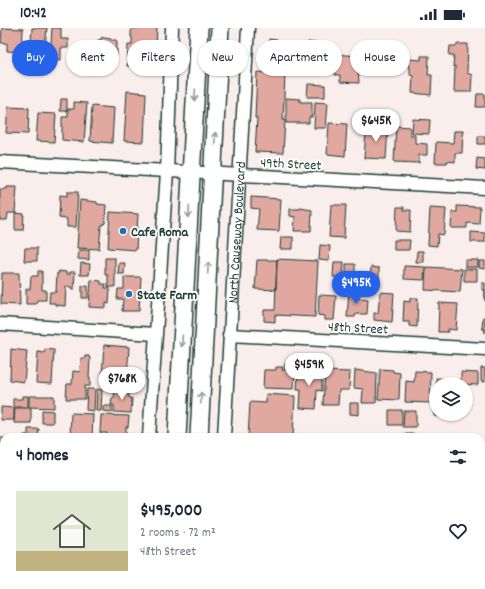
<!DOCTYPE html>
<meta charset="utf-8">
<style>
body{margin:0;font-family:Dekko,sans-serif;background:#f6f6f7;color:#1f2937;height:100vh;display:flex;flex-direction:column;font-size:15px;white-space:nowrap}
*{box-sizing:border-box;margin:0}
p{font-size:13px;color:#747a83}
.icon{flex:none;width:22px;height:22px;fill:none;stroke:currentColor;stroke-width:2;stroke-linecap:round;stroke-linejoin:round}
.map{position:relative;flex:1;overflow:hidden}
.sheet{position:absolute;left:0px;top:405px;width:485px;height:156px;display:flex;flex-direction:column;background:#fff;border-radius:12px 12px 0 0;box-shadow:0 1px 3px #0004}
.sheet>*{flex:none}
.top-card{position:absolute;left:12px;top:12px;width:461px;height:36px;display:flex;gap:8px}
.fabs{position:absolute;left:429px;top:349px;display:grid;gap:8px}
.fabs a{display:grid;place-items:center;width:44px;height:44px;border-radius:50%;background:#fff;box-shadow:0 1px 3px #0004;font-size:20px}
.price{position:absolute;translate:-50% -34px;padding:0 9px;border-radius:14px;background:#fff;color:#222;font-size:13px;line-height:26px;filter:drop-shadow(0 1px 2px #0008)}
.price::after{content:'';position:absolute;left:50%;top:24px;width:12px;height:9px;margin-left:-6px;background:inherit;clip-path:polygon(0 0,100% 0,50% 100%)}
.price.on{background:#2563eb;color:#fff}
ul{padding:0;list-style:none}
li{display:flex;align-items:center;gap:12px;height:100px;padding:0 16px}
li+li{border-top:1px solid #e0e1e3}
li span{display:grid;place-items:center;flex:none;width:112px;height:80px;border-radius:0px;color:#555}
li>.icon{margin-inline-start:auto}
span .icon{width:48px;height:48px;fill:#fffc;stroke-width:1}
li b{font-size:17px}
h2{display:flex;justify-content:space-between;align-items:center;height:48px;padding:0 16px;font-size:17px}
.pill{padding:0 14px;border-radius:18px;background:#fff;box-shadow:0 1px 3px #0004;font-size:14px;line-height:36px}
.pill.on{background:#2563eb;color:#fff}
.status{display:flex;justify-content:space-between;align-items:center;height:28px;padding:0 20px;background:#fff;direction:ltr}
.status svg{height:11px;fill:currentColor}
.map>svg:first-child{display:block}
.building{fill:#e1a89f;stroke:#1f3d34}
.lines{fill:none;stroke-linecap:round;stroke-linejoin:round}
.minor-casing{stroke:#1f3d34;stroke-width:15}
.highway-casing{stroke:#1f3d34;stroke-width:20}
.minor{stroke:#fff;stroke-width:12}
.highway{stroke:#fff;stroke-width:17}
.oneway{stroke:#8f9e9a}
.poi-dot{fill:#1f6fb2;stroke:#fff;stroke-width:1.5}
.labels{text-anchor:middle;stroke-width:3.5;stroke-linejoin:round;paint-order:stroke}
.street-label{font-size:14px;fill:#1f3d34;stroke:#fff}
.poi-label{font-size:14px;font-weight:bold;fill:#1f3d34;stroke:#fff;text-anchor:start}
</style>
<div class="status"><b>10:42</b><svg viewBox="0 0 49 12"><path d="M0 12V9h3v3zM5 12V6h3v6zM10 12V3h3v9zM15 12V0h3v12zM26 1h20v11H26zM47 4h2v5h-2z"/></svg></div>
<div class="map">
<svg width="485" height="561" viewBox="0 0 485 561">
<rect width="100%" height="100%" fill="#f9eeec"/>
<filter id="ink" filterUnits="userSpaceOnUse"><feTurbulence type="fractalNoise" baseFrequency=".025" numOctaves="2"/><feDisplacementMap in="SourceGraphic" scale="8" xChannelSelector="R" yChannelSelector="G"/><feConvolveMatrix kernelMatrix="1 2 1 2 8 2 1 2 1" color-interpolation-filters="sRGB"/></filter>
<g filter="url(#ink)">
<path class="building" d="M2,0L23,1L22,24L7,23V15H1Z
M32,0H47L44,30L30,29Z
M52,0H61V11H68V20H61V32L50,31Z
M131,0H157L155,39L127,38L128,16H132V9H131Z
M104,9L111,10V12H117V28H106V31H102V27H97L98,12H101V10Z
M269,11L277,12L276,16H284L283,37H275V41H267Z
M308,14L316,15L314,46L298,45L300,18H307Z
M378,15L393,16L391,42H386V46H376V39H373L374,30H377Z
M457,16H468L467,45L472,47L471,64H454L455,38L453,39L454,27H449L450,18H457Z
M336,26L356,28V38H358L359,55L340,54V47H335Z
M421,28H429L428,47H432L431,67L412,65L413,48L410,47V39H408V31L421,32Z
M257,44L285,46L283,92H285L283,125L255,124L257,90H255Z
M308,56L325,57V69H307Z
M127,63L146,65L144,114L124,113Z
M477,66H485V79H476Z
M286,70L300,71V74H312V89H309V95H286Z
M61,71H67V83H60Z
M74,74L87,75L84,114L62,112V89H68V81H74Z
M315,74L328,75L326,100H314Z
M92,78L114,80L112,115L90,113Z
M8,79L29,80L28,106L6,105Z
M38,85L56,86L54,114L36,113Z
M413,91L430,92L429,106L412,105Z
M329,95L347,96L345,128L327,126Z
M396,98L410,99V107H415V115L427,116V127H419V135L394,134Z
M368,99H388L386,131L364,130L366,104H368Z
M454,103H463L462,125H455V134L447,133V135H435L436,114L453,115Z
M478,108H485V116H478Z
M477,130L485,131V142L476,141Z
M7,159H17L15,185H8L7,192H0V161H7Z
M67,164H78L76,199H67V191L59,190L60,167L67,168Z
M251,169L281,171L279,203L257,202L259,181L251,180Z
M80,172L97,174V176L106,177L105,195L101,198L99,221L77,220Z
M331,177H346L344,210L329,209Z
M457,178L480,179L479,196L467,195V200H451L452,184H457Z
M397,179H404V182H411L410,204L396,203Z
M300,180L312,182L311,203H294L295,189L290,188V181H300Z
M430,180L446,181L444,207L438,206L437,218L428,217Z
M110,184L138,186L136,222L108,220Z
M15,185L24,186L23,202H15Z
M471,204L485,205V214H471Z
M281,209H293V221H280Z
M394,212H410L409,222H394Z
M320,217L330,218L329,233L319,232Z
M25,220H37V233H24Z
M79,222H89V232L78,231Z
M417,223H423V234H416Z
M105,230H115V259H108V247H105Z
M277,231L318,233L315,289L275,287V294L264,293V282H275Z
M257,232H277L276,262L255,261Z
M465,232H478V239H465Z
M479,233H485V241L479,240Z
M334,234H344L343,249H333Z
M81,235L90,236L89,247H80Z
M119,235H125L124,246H118Z
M346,236H355V252H346Z
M404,238L425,239L424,252L404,251Z
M371,239L379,240V257H370Z
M426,239L462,241L460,264L425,262Z
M464,241H477V253H464Z
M38,243H42V262H46V272H37L36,276H26V261H30L31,248H38Z
M59,243L66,244V246H70V244H75L74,261H71V259L66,258L65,278L55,277V275H49L50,264H56L57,245H59Z
M2,245H19L20,277L1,276Z
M124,249H141L139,283H122L123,271H117L118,261H124Z
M91,252L101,253V256H106L105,260H110L109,276L106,275V280L89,279Z
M482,255H485V273V262H482Z
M82,258H88V270H82Z
M349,263H358L357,270L368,271L367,286H356L355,289H347Z
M380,264L394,265L392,294L374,292V285H378Z
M319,267L336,268L334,292H325V288L318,287Z
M410,270H418L417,299L409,298V294H403L404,273L410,274Z
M439,275L458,276L456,302L448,301V304H438Z
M483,289H485V305V301H482Z
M104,317L129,319L127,349L102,348Z
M11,321L27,323L24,354L10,352Z
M45,321L54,322L52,356L36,355L38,324L44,325Z
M85,328H89L90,331L89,349H90V358H85V371H66L67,356H72L73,343L80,344L81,330H85Z
M285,336L295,337L294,361L263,360L264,342H276V339H283L282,342H285Z
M307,337L315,338L314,341H318V348H322V363L317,362L316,381L300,380L301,361H297L298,347H302V340H306Z
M481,340H485V354L481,353Z
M380,341L393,342V344L400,345L399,372L378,371Z
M355,342L377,345L376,375H362L363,361L354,360Z
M325,343L350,344L349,362H339L338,377H323Z
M415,343L431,344L430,375L405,374L406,353L414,354Z
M461,344L478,345V357L461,356Z
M436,350L452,351V356H436Z
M436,357V386H450V389L434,388Z
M87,361H95L94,383L86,382Z
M97,361L102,362L101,383H96Z
M115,361L129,362V370H132L131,385L114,384V377H111L112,370H114Z
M266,366L295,368L293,409H248L250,374L266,375Z
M22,368H28V379H13V371H22Z
M29,368H54V380L29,379Z
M350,375H359V387L350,386Z
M103,378H112V384L103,383Z
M1,379L14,380V392H1Z
M15,380H31V395H14Z
M42,382L53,383V395H42Z
M389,382H402V397H389Z
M404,383H416V399H403Z
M71,385L93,386L92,409H70Z
M101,387L129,388L128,399H126V406H128V409H106L107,405H100Z
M28,401H39L38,407H40V409H24V407H28Z
M403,406H415V409H403Z
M0,410H4V433H1L0,437Z
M481,451H485V466H481Z
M481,479H485V493H481Z
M0,485H4L3,508H0Z
M483,504H485V524H481V510H482Z
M0,518H4V535H0Z
M0,542H4L3,560L0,559Z
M74,557H123L122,561H73Z
M233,557L254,558L283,557V561H233Z
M395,557H403L402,561H394Z
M314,559L338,560V561H314Z"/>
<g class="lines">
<g class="minor-casing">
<g id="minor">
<path d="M0,134L485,160"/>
<path d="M0,296L155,306"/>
<path d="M229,307L485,321"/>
<path d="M149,409L167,144L172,0"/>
<path id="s1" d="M224,409L248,0"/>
<path d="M0,460H4"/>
<path d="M69,561L70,557"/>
<path d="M142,561V557"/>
<path d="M217,561V557"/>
</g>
</g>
<g class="highway-casing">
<path id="highway" d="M177,409L199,0
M199,409L220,0
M168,561L169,557
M191,561L192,557"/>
</g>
<use href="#minor" class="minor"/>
<use href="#highway" class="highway"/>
</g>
<defs><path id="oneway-shaft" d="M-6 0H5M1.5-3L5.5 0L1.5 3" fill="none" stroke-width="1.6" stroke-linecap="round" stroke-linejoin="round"/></defs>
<g class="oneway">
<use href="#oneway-shaft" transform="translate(195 67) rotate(93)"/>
<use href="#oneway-shaft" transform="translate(215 110) rotate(-87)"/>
<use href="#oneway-shaft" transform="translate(189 184) rotate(93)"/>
<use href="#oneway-shaft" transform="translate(208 240) rotate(-87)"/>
<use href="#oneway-shaft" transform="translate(182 313) rotate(93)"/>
<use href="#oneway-shaft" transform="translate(201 370) rotate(-87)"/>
</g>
</g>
<g class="poi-dot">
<circle cx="123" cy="203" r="4"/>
<circle cx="129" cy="266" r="4"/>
</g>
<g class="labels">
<g class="street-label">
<text transform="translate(291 135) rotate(3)" y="5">49th Street</text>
<text dy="5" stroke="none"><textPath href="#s1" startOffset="205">North Causeway Boulevard</textPath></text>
<text transform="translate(358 299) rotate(3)" y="5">48th Street</text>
</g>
<g class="poi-label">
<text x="131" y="208">Cafe Roma</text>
<text x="137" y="271">State Farm</text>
</g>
</g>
</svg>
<div class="fabs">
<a><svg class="icon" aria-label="layers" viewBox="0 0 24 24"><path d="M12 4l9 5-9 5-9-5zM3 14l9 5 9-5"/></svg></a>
</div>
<b class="price" style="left:376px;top:115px">$645K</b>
<b class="price on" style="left:356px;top:277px">$495K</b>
<b class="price" style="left:309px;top:359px">$459K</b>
<b class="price" style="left:122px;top:373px">$768K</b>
<div class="top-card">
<a class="pill on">Buy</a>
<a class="pill">Rent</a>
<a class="pill">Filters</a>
<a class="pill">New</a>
<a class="pill">Apartment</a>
<a class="pill">House</a>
</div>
<section class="sheet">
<h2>4 homes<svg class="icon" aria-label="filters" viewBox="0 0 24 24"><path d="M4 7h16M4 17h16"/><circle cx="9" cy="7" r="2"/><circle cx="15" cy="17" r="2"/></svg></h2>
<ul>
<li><span style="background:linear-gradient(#dfe7d0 75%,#c2b280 0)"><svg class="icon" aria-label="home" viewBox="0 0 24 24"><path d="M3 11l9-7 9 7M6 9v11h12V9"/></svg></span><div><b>$495,000</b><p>2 rooms · 72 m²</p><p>48th Street</p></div><svg class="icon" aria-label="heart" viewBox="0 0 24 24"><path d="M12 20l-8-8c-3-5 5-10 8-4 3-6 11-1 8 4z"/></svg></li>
</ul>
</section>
</div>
